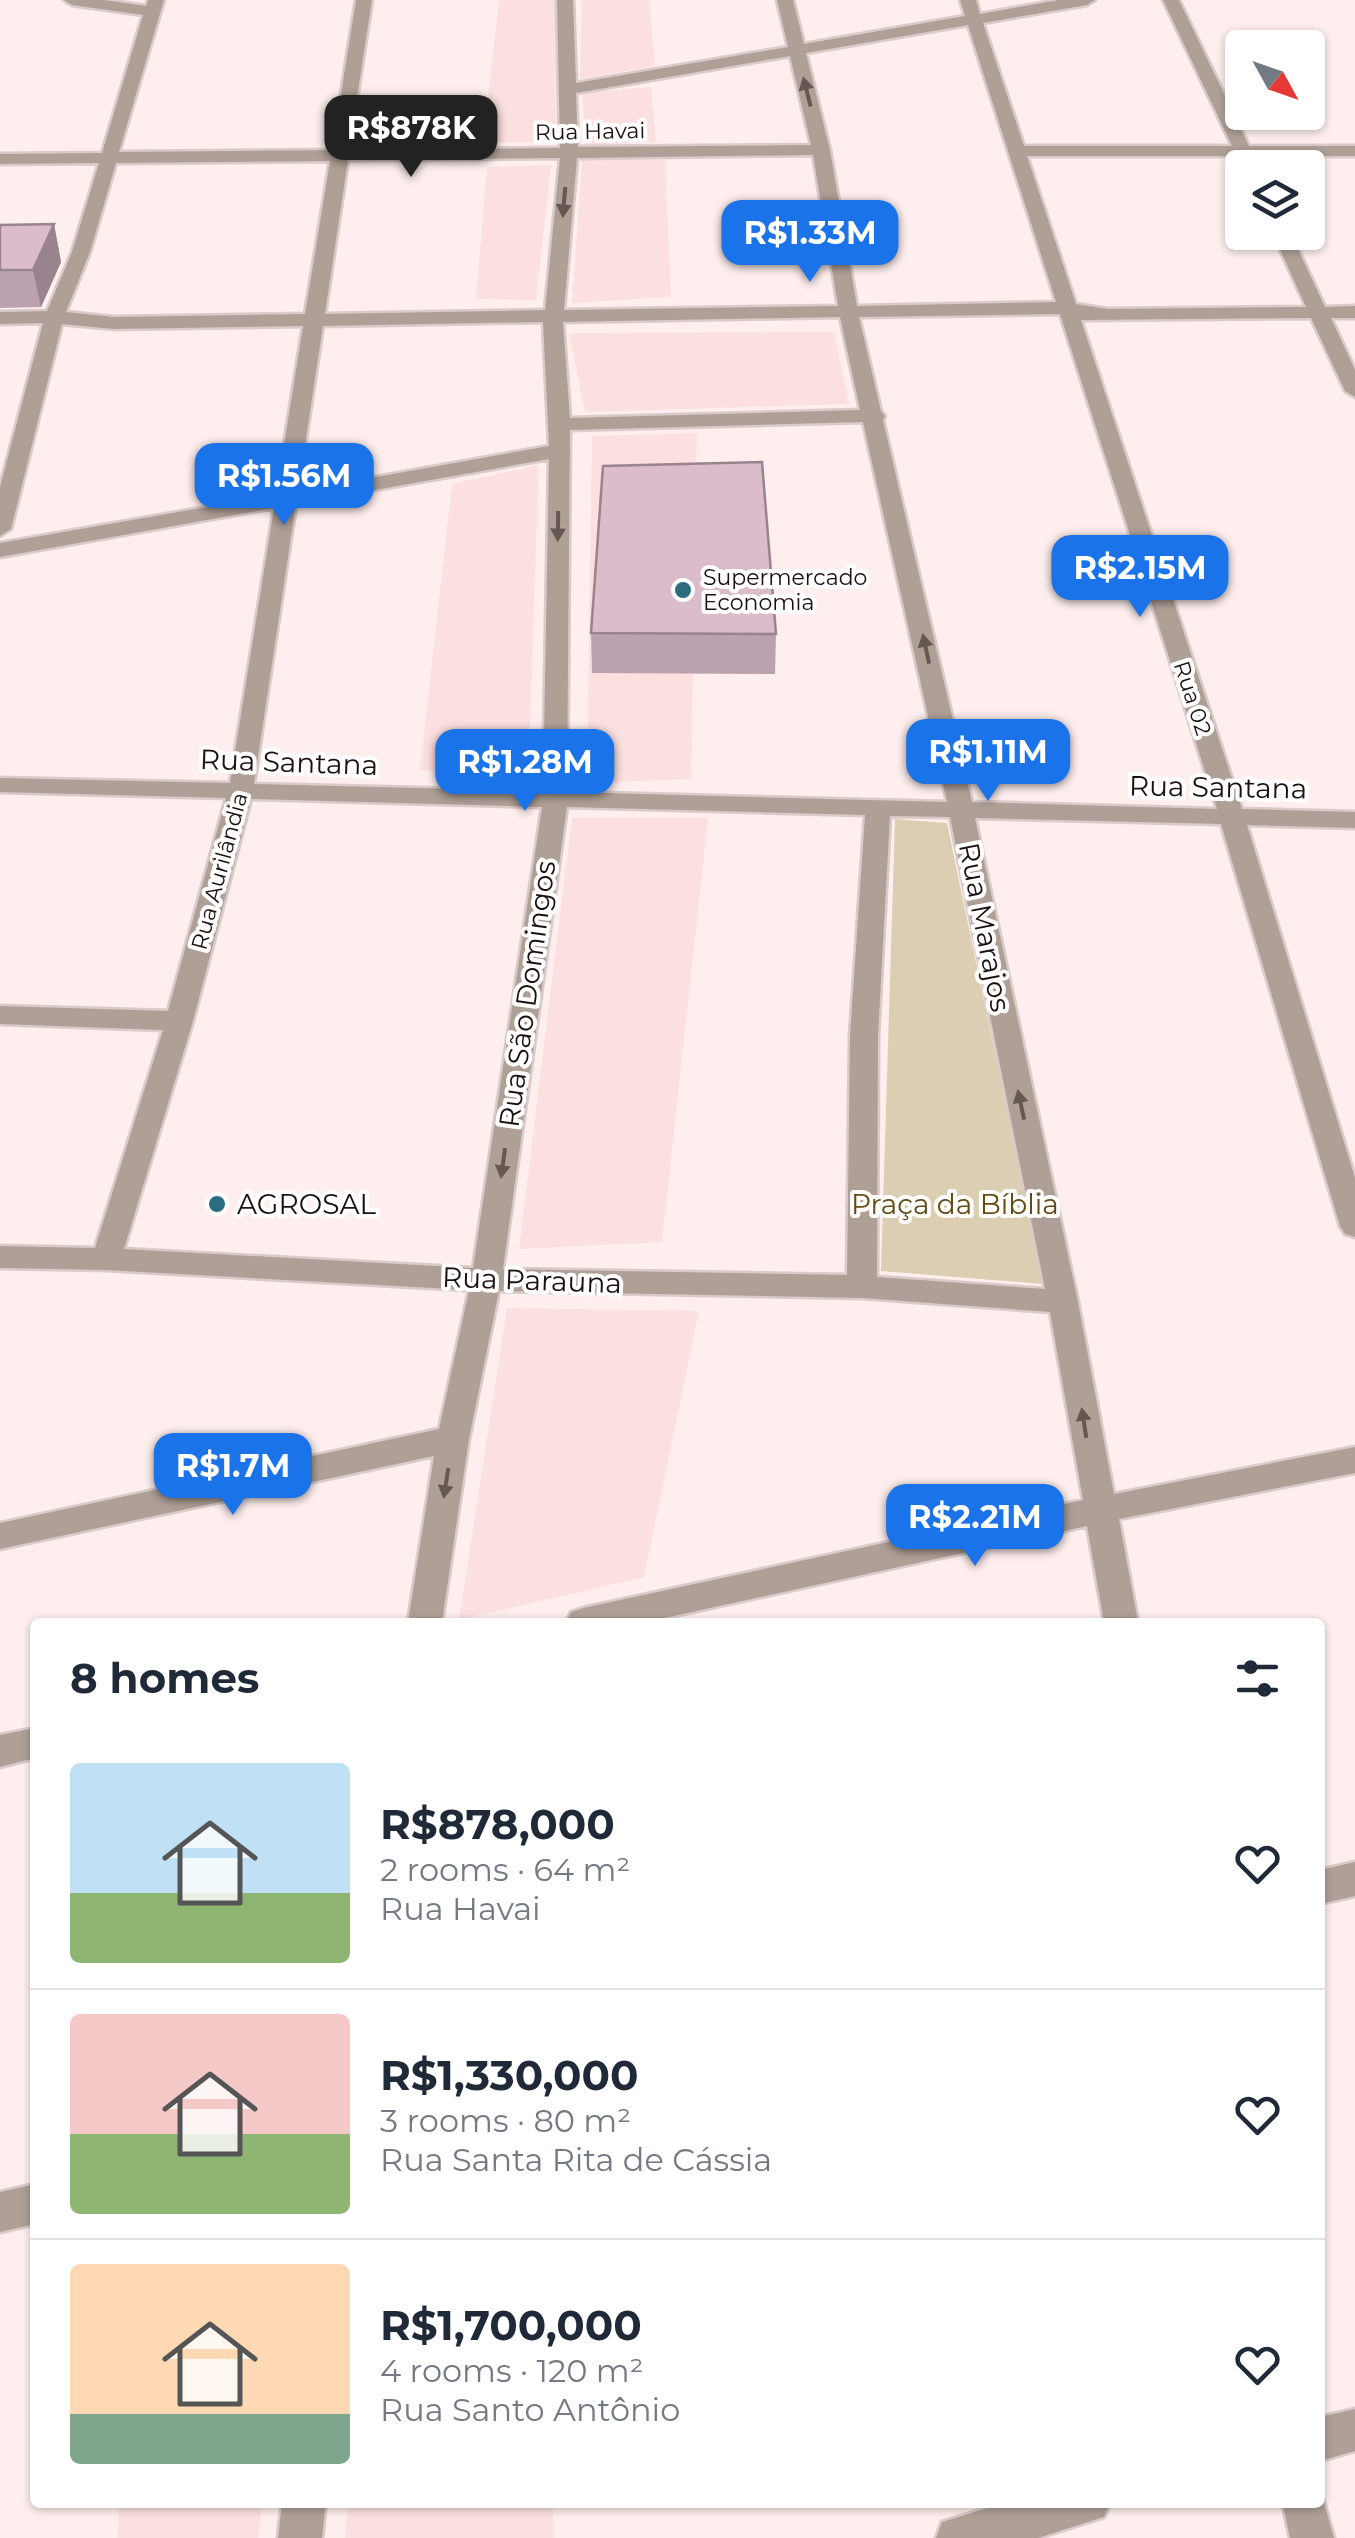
<!DOCTYPE html>
<meta charset="utf-8">
<style>
body{margin:0;font-family:Montserrat,sans-serif;background:#f2f2f3;color:#1f2937;height:100vh;display:flex;flex-direction:column;font-size:38px;white-space:nowrap}
*{box-sizing:border-box;margin:0}
p{font-size:32px;color:#747a83}
.icon{flex:none;width:55px;height:55px;fill:none;stroke:currentColor;stroke-width:2;stroke-linecap:round;stroke-linejoin:round}
.map{position:relative;flex:1;overflow:hidden}
.drawer{position:absolute;left:30px;top:1618px;width:1295px;height:890px;display:flex;flex-direction:column;background:#fff;border-radius:10px;box-shadow:0 2px 8px #0004}
.drawer>*{flex:none}
.needle{width:65px;rotate:130deg}
.buttons{position:absolute;left:1225px;top:30px;display:grid;gap:20px}
.buttons a{display:grid;place-items:center;width:100px;height:100px;border-radius:10px;background:#fff;box-shadow:0 2px 8px #0004;font-size:50px}
.price{position:absolute;translate:-50% -85px;padding:0 22px;border-radius:20px;background:#1a73e8;color:#fff;font-size:32px;line-height:65px;filter:drop-shadow(0 2px 5px #0008)}
.price::after{content:'';position:absolute;left:50%;top:60px;width:30px;height:22px;margin-left:-15px;background:inherit;clip-path:polygon(0 0,100% 0,50% 100%)}
.price.current{background:#222;color:#fff}
ul{padding:0;list-style:none}
li{display:flex;align-items:center;gap:30px;height:250px;padding:0 40px}
li+li{border-top:2px solid #e0e1e3}
li span{display:grid;place-items:center;flex:none;width:280px;height:200px;border-radius:10px;color:#555}
li>.icon{margin-inline-start:auto}
span .icon{width:120px;height:120px;fill:#fffc;stroke-width:1}
li b{font-size:42px}
h2{display:flex;justify-content:space-between;align-items:center;height:120px;padding:0 40px;font-size:42px}
.map>svg:first-child{display:block}
.built{fill:#fbe0df}
.green{fill:#dcceb2}
.lines{fill:none;stroke-linecap:round;stroke-linejoin:round}
.minor-casing{stroke:#dacbca;stroke-width:5}
.minor{fill:#afa097;fill-rule:evenodd}
.wall{fill:#bca2af}
.shaded-wall{fill:#99848e}
.building{fill:#dbbccb;stroke:#99848e;stroke-width:2.5}
.oneway{fill:#655853}
.poi-dot{fill:#2b6d7f;stroke:#fff;stroke-width:4}
.labels{text-anchor:middle;stroke-width:8;stroke-linejoin:round;paint-order:stroke}
.far-street-label{font-size:22px;fill:#1b0f0f;stroke:#fff}
.far-poi-label{font-size:22px;fill:#1b0f0f;stroke:#fff;text-anchor:start}
.street-label{font-size:28px;fill:#1b0f0f;stroke:#fff}
.poi-label{font-size:28px;fill:#1b0f0f;stroke:#fff;text-anchor:start}
.park-label{font-size:28px;fill:#634b13;stroke:#fff}
</style>
<div class="map">
<svg width="1355" height="2538" viewBox="0 0 1355 2538">
<rect width="100%" height="100%" fill="#feefee"/>
<path class="built" d="M499,0H555L556,142H483Z
M582,0H649L655,66L580,79Z
M651,87L656,142L586,145L582,93Z
M582,160H665L671,297L572,303Z
M551,165L536,300L476,299L487,167Z
M834,332L849,404L585,412L569,333Z
M697,433L691,779L587,783L592,436Z
M539,465L528,778L420,770L452,484Z
M572,818H708L662,1242L519,1249Z
M507,1308L699,1311L644,1577L459,1620Z
M119,2503H262L258,2538H118Z
M348,2503H553V2538H345Z"/>
<path class="green" d="M895,819L947,823L1043,1284L881,1271Z"/>
<g class="lines">
<g class="minor-casing">
<path id="minor" d="M64,0H104L146,6L148,0H164L119,152L332,150L356,0H372L349,150L560,148L557,0H573L576,83L788,47L777,0H793L804,44L965,16L960,0H976L980,14L1059,0H1095L1087,5L983,23L1024,146H1232L1163,0H1179L1249,146H1355V156H1254L1255,168H1243L1237,156H1027L1076,304L1107,309L1306,307L1272,232H1290L1325,307L1355,306V318H1331L1355,370V397L1345,391L1311,318L1081,320L1242,809L1355,812V828L1247,825L1355,1178V1237L1345,1234L1340,1226L1221,824L975,818L1078,1302L1114,1494L1355,1447V1473L1119,1519L1138,1622H1104L1087,1526L646,1622H566L571,1612L583,1608L1083,1500L1050,1312L862,1298L499,1291L469,1439L442,1622H408L434,1456L0,1549V1523L439,1429L469,1290L106,1270L0,1268V1246L95,1248L163,1030L0,1024V1006L168,1011L226,798L0,792V778L230,783L274,508L0,557V543L276,495L303,326L114,329L62,324L11,529L0,536V487L43,323L0,324V312L47,311L72,252L99,163L0,164V154L102,153L143,15L72,5ZM968,25L1056,302L857,306L830,150L806,53ZM790,56L811,145L578,147L576,93ZM813,155L838,306L564,310L577,158ZM560,158L545,310L325,314L348,160ZM330,161L305,314L114,317L66,312L90,252L116,163ZM1060,314L1217,809L972,802L883,420L885,416L881,411L859,317ZM840,317L860,410L570,418L563,322ZM543,322L549,446L298,491L323,326ZM863,422L947,802L567,792L570,430ZM549,459L543,791L254,784L296,504ZM251,799L542,807L473,1268L124,1249L193,1021ZM567,807L865,815L850,1036L847,1275L503,1269ZM890,816L950,817L1045,1289L877,1277L878,1036Z
M35,1728V1758L0,1767V1735Z
M1355,1862V1896L1320,1904V1870Z
M35,2184V2224L0,2232V2192Z
M1355,2409V2451L1320,2461V2417Z
M1320,2488L1334,2538H1290L1282,2502H1320Z
M282,2502H326L322,2538H278Z
M1007,2502H1111L1104,2517L1038,2538H936L942,2522Z"/>
</g>
<use href="#minor" class="minor"/>
</g>
<path class="wall" d="M54,224L61,262L41,307L0,308V225Z
M591,633L776,634L775,674L592,673Z"/>
<path class="shaded-wall" d="M54,224L61,262L41,307L33,270Z"/>
<path class="building" d="M54,224L33,270H0V225Z
M762,462L776,634L591,633L603,466Z"/>
<defs><path id="oneway-solid" d="M-6-.8H1V-3.2L6.5 0L1 3.2V.8H-6Z" transform="scale(2.5)"/></defs>
<g class="oneway">
<use href="#oneway-solid" transform="translate(807 92) rotate(-104)"/>
<use href="#oneway-solid" transform="translate(564 202) rotate(95)"/>
<use href="#oneway-solid" transform="translate(558 526) rotate(91)"/>
<use href="#oneway-solid" transform="translate(926 649) rotate(-102)"/>
<use href="#oneway-solid" transform="translate(1021 1105) rotate(-102)"/>
<use href="#oneway-solid" transform="translate(503 1163) rotate(98)"/>
<use href="#oneway-solid" transform="translate(1084 1423) rotate(-99)"/>
<use href="#oneway-solid" transform="translate(446 1483) rotate(99)"/>
</g>
<g class="poi-dot">
<circle cx="683" cy="590" r="10"/>
<circle cx="217" cy="1204" r="10"/>
</g>
<g class="labels">
<g class="far-street-label">
<text transform="translate(590 131) rotate(-1)" y="8">Rua Havai</text>
<text transform="translate(1193 698) rotate(72)" y="8">Rua 02</text>
<text transform="translate(219 871) rotate(-75)" y="8">Rua Aurilândia</text>
</g>
<g class="far-poi-label">
<text x="703" y="585">Supermercado<tspan x="703" dy="25">Economia</tspan></text>
</g>
<g class="street-label">
<text transform="translate(289 762) rotate(2)" y="10">Rua Santana</text>
<text transform="translate(1218 787) rotate(1)" y="10">Rua Santana</text>
<text transform="translate(985 927) rotate(79)" y="10">Rua Marajos</text>
<text transform="translate(527 994) rotate(-82)" y="10">Rua São Domingos</text>
<text transform="translate(532 1280) rotate(2)" y="10">Rua Parauna</text>
</g>
<g class="poi-label">
<text x="237" y="1214">AGROSAL</text>
</g>
<g class="park-label">
<text x="955" y="1214">Praça da Bíblia</text>
</g>
</g>
</svg>
<div class="buttons">
<a><svg class="needle" viewBox="-14 -14 28 28"><path d="M0-13l5 13h-10z" fill="#e53935"/><path d="M0 13l5-13h-10z" fill="#747a83"/></svg></a>
<a><svg class="icon" aria-label="layers" viewBox="0 0 24 24"><path d="M12 4l9 5-9 5-9-5zM3 14l9 5 9-5"/></svg></a>
</div>
<b class="price current" style="left:411px;top:180px">R$878K</b>
<b class="price" style="left:810px;top:285px">R$1.33M</b>
<b class="price" style="left:284px;top:528px">R$1.56M</b>
<b class="price" style="left:1140px;top:620px">R$2.15M</b>
<b class="price" style="left:988px;top:804px">R$1.11M</b>
<b class="price" style="left:525px;top:814px">R$1.28M</b>
<b class="price" style="left:233px;top:1518px">R$1.7M</b>
<b class="price" style="left:975px;top:1569px">R$2.21M</b>
<section class="drawer">
<h2>8 homes<svg class="icon" aria-label="filters" viewBox="0 0 24 24"><path d="M4 7h16M4 17h16"/><circle cx="9" cy="7" r="2"/><circle cx="15" cy="17" r="2"/></svg></h2>
<ul>
<li><span style="background:linear-gradient(#bfe0f5 65%,#8fb573 0)"><svg class="icon" aria-label="home" viewBox="0 0 24 24"><path d="M3 11l9-7 9 7M6 9v11h12V9"/></svg></span><div><b>R$878,000</b><p>2 rooms · 64 m²</p><p>Rua Havai</p></div><svg class="icon" aria-label="heart" viewBox="0 0 24 24"><path d="M12 20l-8-8c-3-5 5-10 8-4 3-6 11-1 8 4z"/></svg></li>
<li><span style="background:linear-gradient(#f6c9c9 60%,#8fb573 0)"><svg class="icon" aria-label="home" viewBox="0 0 24 24"><path d="M3 11l9-7 9 7M6 9v11h12V9"/></svg></span><div><b>R$1,330,000</b><p>3 rooms · 80 m²</p><p>Rua Santa Rita de Cássia</p></div><svg class="icon" aria-label="heart" viewBox="0 0 24 24"><path d="M12 20l-8-8c-3-5 5-10 8-4 3-6 11-1 8 4z"/></svg></li>
<li><span style="background:linear-gradient(#ffd9b3 75%,#7fa58c 0)"><svg class="icon" aria-label="home" viewBox="0 0 24 24"><path d="M3 11l9-7 9 7M6 9v11h12V9"/></svg></span><div><b>R$1,700,000</b><p>4 rooms · 120 m²</p><p>Rua Santo Antônio</p></div><svg class="icon" aria-label="heart" viewBox="0 0 24 24"><path d="M12 20l-8-8c-3-5 5-10 8-4 3-6 11-1 8 4z"/></svg></li>
</ul>
</section>
</div>
